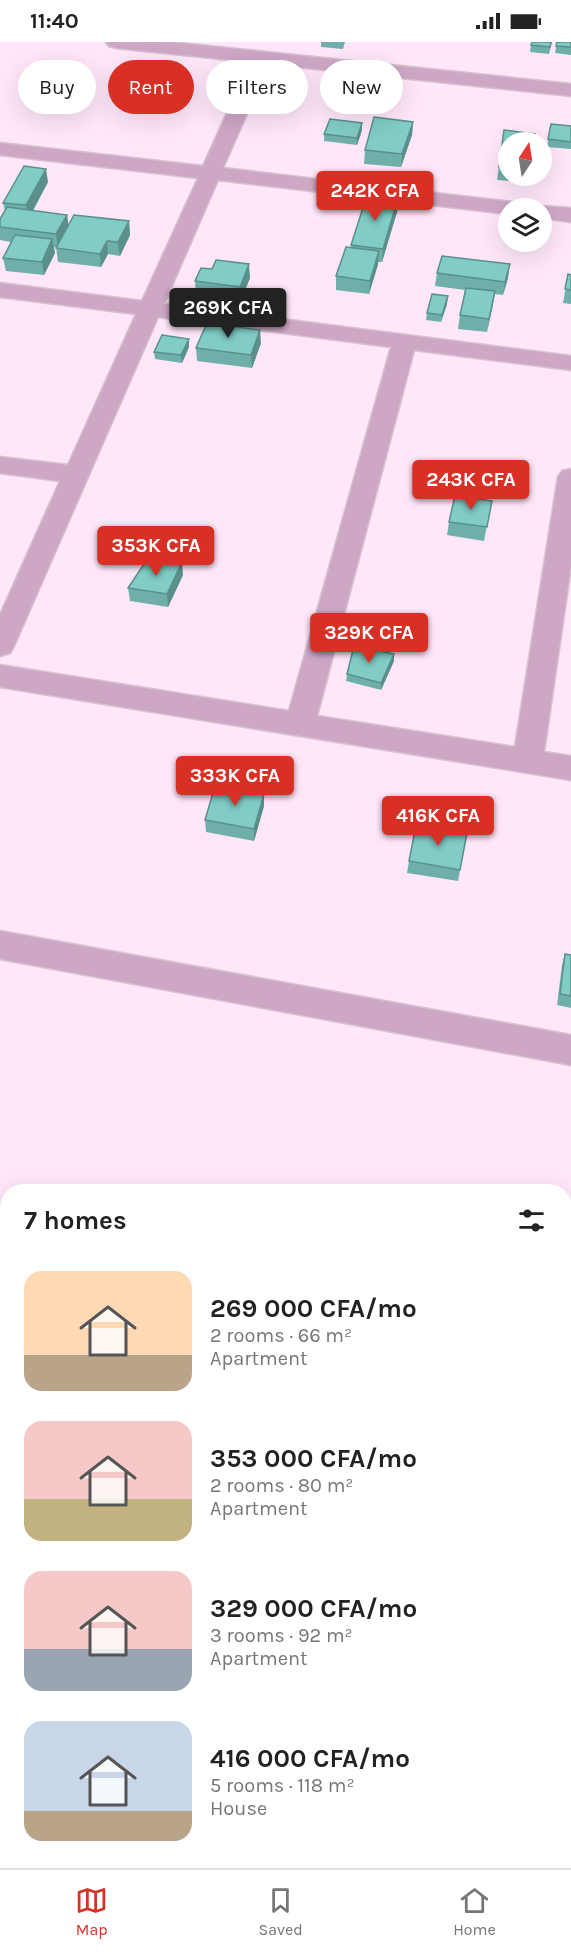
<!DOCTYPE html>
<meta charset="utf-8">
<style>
body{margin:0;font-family:Karla,sans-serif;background:#f2f2f2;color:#222;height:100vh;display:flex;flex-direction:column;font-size:22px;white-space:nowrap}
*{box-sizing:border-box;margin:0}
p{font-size:20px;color:#767676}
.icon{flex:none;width:33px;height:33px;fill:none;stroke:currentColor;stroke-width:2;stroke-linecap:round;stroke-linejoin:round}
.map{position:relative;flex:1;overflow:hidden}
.drawer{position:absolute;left:0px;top:1142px;width:572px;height:686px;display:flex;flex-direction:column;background:#fff;border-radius:24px 24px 0 0;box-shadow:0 6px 24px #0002}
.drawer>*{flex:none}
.banner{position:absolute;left:18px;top:18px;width:536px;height:54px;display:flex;gap:12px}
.needle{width:39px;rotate:12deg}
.controls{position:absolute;left:498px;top:90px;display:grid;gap:12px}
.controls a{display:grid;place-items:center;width:54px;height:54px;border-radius:50%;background:#fff;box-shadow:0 6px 24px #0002;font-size:30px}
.price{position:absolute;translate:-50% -51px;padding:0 14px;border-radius:6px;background:#d93025;color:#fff;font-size:20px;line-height:39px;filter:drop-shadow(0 2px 3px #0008)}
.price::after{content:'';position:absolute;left:50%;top:36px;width:18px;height:14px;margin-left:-9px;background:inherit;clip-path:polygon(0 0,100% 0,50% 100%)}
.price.selected{background:#222;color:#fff}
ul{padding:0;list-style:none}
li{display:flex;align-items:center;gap:18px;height:150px;padding:0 24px}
li span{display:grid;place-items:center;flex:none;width:168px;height:120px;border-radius:18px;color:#555}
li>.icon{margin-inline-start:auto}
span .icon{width:72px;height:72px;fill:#fffc;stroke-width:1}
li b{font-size:26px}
h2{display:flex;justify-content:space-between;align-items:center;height:72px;padding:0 24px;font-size:26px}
.pill{padding:0 21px;border-radius:27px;background:#fff;box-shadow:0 6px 24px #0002;font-size:21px;line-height:54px}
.pill.selected{background:#d93025;color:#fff}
.status{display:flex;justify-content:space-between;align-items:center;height:42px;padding:0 30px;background:#fff;direction:ltr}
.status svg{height:16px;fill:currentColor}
.tabs{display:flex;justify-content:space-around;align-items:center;height:84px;border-top:2px solid #e0e0e0;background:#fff;font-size:16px;color:#767676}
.tabs a{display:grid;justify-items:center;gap:3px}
.tabs .selected{color:#d93025}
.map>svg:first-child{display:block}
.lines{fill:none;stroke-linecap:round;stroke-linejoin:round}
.minor-casing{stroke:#d7c2d2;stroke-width:3}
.minor{fill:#cea7c5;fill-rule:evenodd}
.wall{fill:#6fafaa}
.shaded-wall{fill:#5a8f8b}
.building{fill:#81ccc6;stroke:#5a8f8b;stroke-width:1.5}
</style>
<div class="status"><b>11:40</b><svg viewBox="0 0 49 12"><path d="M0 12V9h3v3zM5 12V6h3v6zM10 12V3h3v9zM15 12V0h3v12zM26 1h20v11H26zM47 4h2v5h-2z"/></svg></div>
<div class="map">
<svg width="571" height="1826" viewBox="0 0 571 1826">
<rect width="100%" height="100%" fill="#ffe7f9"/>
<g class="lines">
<g class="minor-casing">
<path id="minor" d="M106,0H170L571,42V54L269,22L223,126L512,160L520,161L523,166H508V172L218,138L164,262L571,314V328L414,308L317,674L515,705L558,435L562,429L571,427V524L544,710L571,714V738L0,645V623L289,669L391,305L158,275L14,604L10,611L0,614V573L60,439L0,431V415L68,423L136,272L0,255V241L142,259L198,136L0,113V101L203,124L250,20L116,6L109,4Z
M542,164L571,166V180L542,176V166H534Z
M0,889L571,993V1023L0,917Z
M0,1278L8,1279V1317L0,1316Z
M564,1399L571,1401V1441L564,1439Z"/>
</g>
<use href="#minor" class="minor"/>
</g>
<path class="wall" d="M321,0H345L343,7L321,5Z
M552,0L549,12L530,10L531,3Z
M557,0H571V13L555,11Z
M413,80L412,93L401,125L364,122L365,108Z
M551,82L571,84V107L547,105Z
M362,88L357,103L324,99V92Z
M504,88L535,92L534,100H508V134H526L524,140L497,138Z
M48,140L33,169L67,173L68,183L129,179L130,193L120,214L108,212L101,225L58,220L56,205H54L55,211L44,233L6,229L3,216L11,200L0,198V177L5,169L3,161Z
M398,156L397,170L382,220H378L369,252L336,248V234L351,206V203Z
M437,231L508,236L503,253L494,252L487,290L458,287L460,273L465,248L435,244Z
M568,232L571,233V262L563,261Z
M250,236L241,258L196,253L195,239Z
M447,262L441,280L426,278L427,271Z
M189,297V305L182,321L155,317L154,310Z
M261,301L252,326L197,319L196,306Z
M492,459L484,499L447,493L449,480Z
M183,533L168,565L130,559L128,546Z
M394,619L381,648L346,639L347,632Z
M264,764L254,799L206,790L205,778Z
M467,791L458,839L407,831L409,819Z
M565,912L571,913V966L557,963L562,923Z
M443,1820H535L534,1826H442Z
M544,1820H564L571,1826H544Z"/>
<path class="shaded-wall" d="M413,80L412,93L401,125L402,112Z
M362,81V88L357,103V96Z
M46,127L48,140L28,177L26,163Z
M398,156L397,170L382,220L383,207Z
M67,173L69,186L58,206L56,192Z
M129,179L130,193L120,214L118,200Z
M52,197L55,211L44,233L42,220Z
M107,199L108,212L101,225L100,212Z
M379,209L378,223L369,252L370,239Z
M249,222L250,236L241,258L240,245Z
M510,222L508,236L503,253L505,240Z
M495,249L493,263L487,290L489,277Z
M448,254L447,262L441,280L442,273Z
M260,288L261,301L252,326L251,313Z
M189,297V305L182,321L181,313Z
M182,520L183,533L168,565L167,552Z
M394,612V619L381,648V641Z
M264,752V764L254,799V787Z"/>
<path class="building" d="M532,0H551L550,5L531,3Z
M557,0H571V5L556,4Z
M374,75L413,80L402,112L365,108Z
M330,77L362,81L357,96L324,92Z
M551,82L571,84V100L548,97Z
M504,88L535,92L533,100H508V125H499Z
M24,124L46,127L26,163L3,161Z
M367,153L398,156L383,207L351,203Z
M7,165L67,173L56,192L0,185V177Z
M74,173L129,179L118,200L107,199L100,212L56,206Z
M15,193L52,197L42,220L3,216Z
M346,205L379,209L370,239L336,234Z
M442,214L510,222L505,240L437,231Z
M216,218L249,222L240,245L195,239L201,226L212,227Z
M568,232L571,233V248L565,247Z
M466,246L495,249L489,277L460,273Z
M432,252L448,254L442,273L427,271Z
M207,281L260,288L251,313L196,306Z
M162,293L189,297L181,313L154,310Z
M455,453L492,459L487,485L449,480Z
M146,519L182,520L167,552L128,546Z
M354,604L394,612L381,641L347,632Z
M215,744L264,752L254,787L205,778Z
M416,783L467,791L460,828L409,819Z
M565,912L571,913V954L560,952Z
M301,1145L319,1149H300Z
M564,1816L571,1818V1826H549V1820H564Z
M446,1820H535L534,1826H445Z"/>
</svg>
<div class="controls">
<a><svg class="needle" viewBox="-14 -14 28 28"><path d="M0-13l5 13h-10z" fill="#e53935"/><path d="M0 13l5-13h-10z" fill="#767676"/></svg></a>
<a><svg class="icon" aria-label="layers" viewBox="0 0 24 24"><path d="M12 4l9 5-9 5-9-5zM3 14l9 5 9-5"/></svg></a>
</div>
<b class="price" style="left:375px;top:180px">242K CFA</b>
<b class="price selected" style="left:228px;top:297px">269K CFA</b>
<b class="price" style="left:471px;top:469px">243K CFA</b>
<b class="price" style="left:156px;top:535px">353K CFA</b>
<b class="price" style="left:369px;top:622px">329K CFA</b>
<b class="price" style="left:235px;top:765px">333K CFA</b>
<b class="price" style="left:438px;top:805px">416K CFA</b>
<div class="banner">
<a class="pill">Buy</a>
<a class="pill selected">Rent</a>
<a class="pill">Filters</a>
<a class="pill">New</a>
</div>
<section class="drawer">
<h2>7 homes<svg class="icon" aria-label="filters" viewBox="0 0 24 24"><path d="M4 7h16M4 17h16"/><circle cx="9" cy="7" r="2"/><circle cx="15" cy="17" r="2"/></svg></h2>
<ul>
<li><span style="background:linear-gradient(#ffd9b3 70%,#b9a48a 0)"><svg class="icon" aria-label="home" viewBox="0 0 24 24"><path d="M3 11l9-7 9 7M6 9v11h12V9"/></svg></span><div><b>269 000 CFA/mo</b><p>2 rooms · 66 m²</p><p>Apartment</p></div></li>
<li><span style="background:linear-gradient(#f6c9c9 65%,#c2b280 0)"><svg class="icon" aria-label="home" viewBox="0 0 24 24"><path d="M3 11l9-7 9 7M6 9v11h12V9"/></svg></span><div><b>353 000 CFA/mo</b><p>2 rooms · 80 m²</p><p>Apartment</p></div></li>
<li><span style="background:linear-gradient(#f6c9c9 65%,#9aa5b1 0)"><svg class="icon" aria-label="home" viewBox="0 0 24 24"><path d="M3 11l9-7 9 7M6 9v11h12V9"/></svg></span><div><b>329 000 CFA/mo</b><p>3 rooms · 92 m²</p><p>Apartment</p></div></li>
<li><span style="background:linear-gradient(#c9d6e8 75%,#b9a48a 0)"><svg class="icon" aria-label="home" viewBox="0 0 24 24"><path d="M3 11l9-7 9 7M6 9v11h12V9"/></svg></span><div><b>416 000 CFA/mo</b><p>5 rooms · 118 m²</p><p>House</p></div></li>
</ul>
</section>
</div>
<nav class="tabs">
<a class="selected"><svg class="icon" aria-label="map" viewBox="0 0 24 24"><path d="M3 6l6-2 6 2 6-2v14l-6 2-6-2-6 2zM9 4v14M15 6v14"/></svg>Map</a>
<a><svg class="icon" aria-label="saved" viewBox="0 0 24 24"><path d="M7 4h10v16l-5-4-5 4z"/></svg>Saved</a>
<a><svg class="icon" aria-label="home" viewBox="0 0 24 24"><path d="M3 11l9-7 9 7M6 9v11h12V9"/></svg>Home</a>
</nav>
